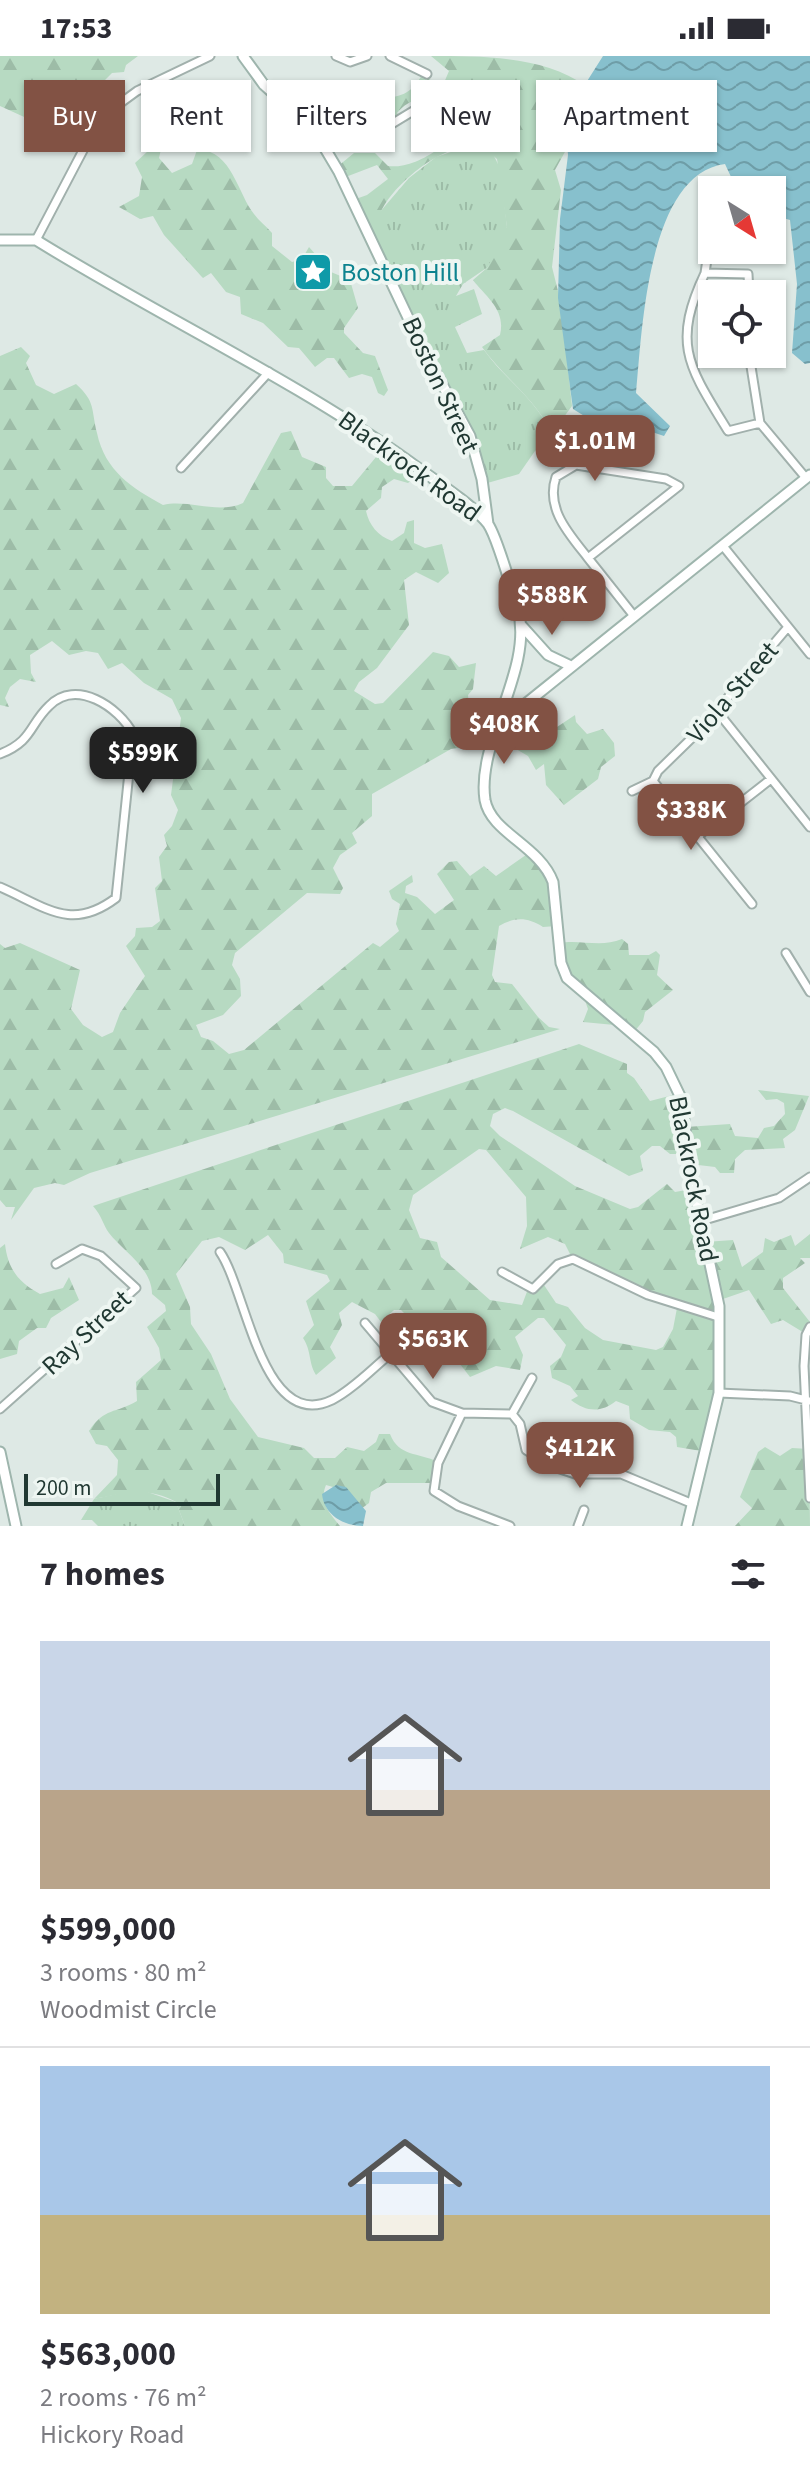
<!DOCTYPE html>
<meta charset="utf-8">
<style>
body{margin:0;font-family:"Source Sans 3",sans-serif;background:#f2f2f3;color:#2b2b33;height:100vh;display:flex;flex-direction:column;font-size:30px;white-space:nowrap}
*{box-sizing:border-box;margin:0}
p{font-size:26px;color:#7c7c81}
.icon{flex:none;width:44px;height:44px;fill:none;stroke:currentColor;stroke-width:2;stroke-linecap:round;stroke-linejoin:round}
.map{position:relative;height:1470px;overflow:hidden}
.panel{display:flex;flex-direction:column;background:#fff;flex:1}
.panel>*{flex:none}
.hud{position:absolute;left:24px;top:24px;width:762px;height:72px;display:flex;gap:16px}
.needle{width:52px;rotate:143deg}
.buttons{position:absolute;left:698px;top:120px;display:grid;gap:16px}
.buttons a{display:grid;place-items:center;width:88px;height:88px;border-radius:0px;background:#fff;box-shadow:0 2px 6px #0004;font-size:40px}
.scale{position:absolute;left:24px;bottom:20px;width:196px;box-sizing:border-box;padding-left:8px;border:4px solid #203832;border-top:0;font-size:22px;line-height:28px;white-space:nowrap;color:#203832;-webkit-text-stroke:6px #eef6f2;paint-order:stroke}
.price{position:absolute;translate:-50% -68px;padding:0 18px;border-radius:16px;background:#825244;color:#fff;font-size:26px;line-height:52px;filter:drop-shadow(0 2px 4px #0008)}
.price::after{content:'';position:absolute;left:50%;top:48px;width:24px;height:18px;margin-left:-12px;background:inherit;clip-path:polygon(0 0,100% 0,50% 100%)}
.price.selected{background:#222;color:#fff}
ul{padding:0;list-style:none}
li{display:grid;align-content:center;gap:16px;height:424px;padding:0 40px}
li+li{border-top:2px solid #e1e1e2}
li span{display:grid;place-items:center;height:248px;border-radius:0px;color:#555}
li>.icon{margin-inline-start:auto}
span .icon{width:144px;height:144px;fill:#fffc;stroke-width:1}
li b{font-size:34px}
h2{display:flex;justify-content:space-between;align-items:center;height:96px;padding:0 40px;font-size:34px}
.pill{padding:0 28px;border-radius:0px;background:#fff;box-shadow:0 2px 6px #0004;font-size:28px;line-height:72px}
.pill.selected{background:#825244;color:#fff}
.status{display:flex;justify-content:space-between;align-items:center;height:56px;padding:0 40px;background:#fff;direction:ltr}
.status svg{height:22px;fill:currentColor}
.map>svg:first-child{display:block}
.grass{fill:url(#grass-tufts)}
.forest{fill:url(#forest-firs);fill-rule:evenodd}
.water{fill:url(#water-waves)}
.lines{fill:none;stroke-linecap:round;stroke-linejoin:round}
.street-casing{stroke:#a1b0ac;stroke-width:11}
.secondary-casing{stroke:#9eb5ad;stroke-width:13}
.street{stroke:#fff;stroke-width:7}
.secondary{stroke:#fff;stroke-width:9}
.labels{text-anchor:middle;stroke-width:8;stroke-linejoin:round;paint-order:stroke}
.culture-label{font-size:26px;fill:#0d838f;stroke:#eef6f2;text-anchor:start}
.street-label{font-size:26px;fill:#203832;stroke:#eef6f2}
</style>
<div class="status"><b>17:53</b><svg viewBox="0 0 49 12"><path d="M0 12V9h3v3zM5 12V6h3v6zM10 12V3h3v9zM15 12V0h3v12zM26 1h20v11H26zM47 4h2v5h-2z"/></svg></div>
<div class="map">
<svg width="810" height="1470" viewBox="0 0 810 1470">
<defs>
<pattern id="grass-tufts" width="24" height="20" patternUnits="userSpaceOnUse" patternTransform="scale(2)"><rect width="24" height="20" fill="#b7dac2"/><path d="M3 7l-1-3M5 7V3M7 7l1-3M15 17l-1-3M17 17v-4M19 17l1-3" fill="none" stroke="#9dbca7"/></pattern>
<pattern id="forest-firs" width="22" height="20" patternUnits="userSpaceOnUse" patternTransform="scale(2)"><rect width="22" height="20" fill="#b7dac2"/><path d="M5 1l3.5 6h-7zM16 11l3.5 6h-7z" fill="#9dbca7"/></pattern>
<pattern id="water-waves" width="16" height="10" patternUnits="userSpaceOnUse" patternTransform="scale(2)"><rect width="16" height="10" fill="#87c0cd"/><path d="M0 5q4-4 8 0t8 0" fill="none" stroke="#6e9da7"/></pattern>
</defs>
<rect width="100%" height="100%" fill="#dee9e5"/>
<path class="grass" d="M486,84L500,112L507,171L488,211L463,228L456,240L474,233L482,258L455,271L467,297L484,294C506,325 536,342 552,379L535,395L519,418L484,428L470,381L367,171L409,122L436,101Z
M139,1433L176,1446L185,1470H98L92,1464H81L94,1443Z"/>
<path class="forest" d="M0,0H138L126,9L124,16L112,17L97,32L96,45L105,59L100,63L88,50H77L68,57L62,77L48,66L33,65L0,50Z
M431,0C484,0 544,0 586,30L580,43L561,59L566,94L555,114L561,134L552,211L561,247L572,350L552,377C534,341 504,322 482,291L500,279C506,254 487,242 473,224L488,211L499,180L507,171L497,103L490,97L486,84C470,88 451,93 437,101C417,111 379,144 378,167L367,171L353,144L367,139L388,123L377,109L343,122L337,111L354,97H375L388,110C417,114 467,81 462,50C444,35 412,38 397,57L400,60L384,70L355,73L327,94L316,76L341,53C364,53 362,46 377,44C400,40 411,40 423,17L437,30L443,29L449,15Z
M146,78L162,89L159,102L172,117L192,108L197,94C231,92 238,138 254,158C259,165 266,170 272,177V190L292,206L302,203L309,191L331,216L350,224L358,252L344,272V277L363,297L375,300L388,334L384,340L378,337L372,321L362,318L349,322L334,302H327L315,311L299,292L288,291L263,267L241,258L240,241L226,236L211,217L203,222L201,220L164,179L153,160L140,163L119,151L139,140L142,121L135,107L148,95L143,81Z
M21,291L30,300L26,307L36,329L54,338L76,328C96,346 91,353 97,377C105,415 132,432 163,449C189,443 218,459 243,447L281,377L291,375L302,401L326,411V422L333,430H352L386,389L422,416L408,427L394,423L382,431L381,442L366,455C369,469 378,480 392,485L404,477L407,466L414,464V487L425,492L442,488L449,517L438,527L416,516L404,524L409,569L377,612L359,626L354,635L375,648L383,647L433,596L449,600L459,611L476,607L473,633L468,639L470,660L474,668L470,690L451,693L372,738V760L352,777L357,787L340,799L333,812L343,832L340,838L307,837L235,897L232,909L240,923L241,940L223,959L196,969L201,981L213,985L229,998L244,994L373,887L380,891L399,875L396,868L400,848L392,843L389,835L412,819L413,826L406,830L405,837L417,841L435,858L454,844L437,818L449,806L457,805L470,820L484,810L496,820L533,794L548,813L556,870L543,871C527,861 515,861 499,870L492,919L495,926L512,928L538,961L549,971L560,973L90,1117L64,1129L55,1127L34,1132L11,1164L15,1151H6L0,1144V888L5,892L20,887L80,914L71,953L83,969L102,981L113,976L120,957L145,920L126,890L135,880L136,872L152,871L160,865L155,832L162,825L159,801L167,790L164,779L172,770L178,754L171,739L181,662L172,643L144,627L122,607L108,613L98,597L86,595L69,599L52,585L30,599L31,617L36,626L20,623L10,631L5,642L9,651L0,649V300Z
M522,652L548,677L575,659L576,666L587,678L603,673L614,687L615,700L601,711L598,723L564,749L546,729L544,708L536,714L528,700L496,681Z
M622,883L628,888L629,899H649L656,895L660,899L657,919L673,934L645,956L643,965L634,976L625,970L583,966L588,953L582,936L566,920L559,887C581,883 600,892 622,883Z
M579,988L627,1008V1017L634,1022L650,1045L677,1038L686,1071L730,1068L735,1080L758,1082L764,1072L774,1070L785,1058L784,1047L777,1043L766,1044L758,1034L809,1040L795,1074L783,1083L785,1092L745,1094L735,1103L734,1117H720L715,1111L690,1108L688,1098H670L660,1090H652L640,1100L643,1115L629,1120L513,1055L505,1052L493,1058L490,1070L500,1080L575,1130L630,1153L638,1151L667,1128L675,1136L692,1133L705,1186L733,1184L742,1211L763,1196L765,1182L774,1186L791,1179L795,1190L810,1178V1202H800L805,1207L783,1222V1232L810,1266L806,1278L783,1264L771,1268L749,1234L723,1243L717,1256L720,1335L707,1396L677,1391L676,1381L670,1376L649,1374L630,1363L629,1350L616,1345C601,1357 586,1356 571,1344L578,1340L570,1330L552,1322L550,1310L561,1301L566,1289L544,1262H538L515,1281L523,1299L520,1314L496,1310L470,1321L449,1294H433L420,1273L401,1254H394L381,1266L375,1258L352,1246L339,1257L342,1269L330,1291L336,1302L316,1319C308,1306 312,1296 303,1282L314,1269L306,1245L330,1225L327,1219L284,1207L283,1198L268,1179L245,1194L219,1181L202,1185L176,1218L190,1251L191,1268L211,1298L230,1343L258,1381L304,1392L314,1402H335L347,1391L364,1395L376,1386L379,1378H390C399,1401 418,1396 438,1406L434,1427H386L371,1436L369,1447L361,1453L347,1435L326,1429C319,1445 329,1457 340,1470H185L176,1446C148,1430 124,1437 94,1443L117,1419L118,1404L107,1390L96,1388L89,1375C105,1351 115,1358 137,1345L136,1326L161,1304L159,1292L147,1271L166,1255L165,1249L152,1238C152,1212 123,1195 109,1177C103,1169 102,1160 93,1150ZM479,1093L486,1094L526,1141L527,1170L520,1193L548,1181L565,1188L573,1204L677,1252L673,1273L663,1291L656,1294L603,1284L585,1272L568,1251L556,1247L542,1226L528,1233L522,1249L490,1244L441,1201L437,1186L420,1182L409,1154L413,1139Z
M5,1188C8,1213 18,1226 40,1238L63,1232L69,1221L79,1244L51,1262L46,1272H37L19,1285L17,1298L0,1303V1192Z
M765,1391L780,1400L792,1392L809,1393L810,1470H735L752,1452L740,1441L758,1396Z"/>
<path class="water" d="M603,0H810V307L805,308L792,297L797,228L790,164L772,159V134H731L732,123L725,108C647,118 642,277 636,337L670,370L664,380L631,369H599L573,353L558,242L560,163L568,99L565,60Z
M336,1429L346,1431L366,1455L363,1470C344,1470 324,1459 322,1438Z"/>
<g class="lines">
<g class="street-casing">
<path id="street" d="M336,0L350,6L367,0
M390,0L427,18
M324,89L360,69H390L423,49
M36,184L100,62L137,35L210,0
M705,217L712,169
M749,238L748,218L705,217C671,289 689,311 728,375L760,367
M749,298L760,367L806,422
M576,409L666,423L679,430L588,502C570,479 545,453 556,421Z
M181,412L269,316
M723,490L810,598
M588,502L634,560
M717,655L810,771
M0,698C33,685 29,669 49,650C76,622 119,651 133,678L116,842C71,876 46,851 0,831
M653,725L658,715L701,673L788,571
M653,725L752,848
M632,735L653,725
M698,780L771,723
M786,897L810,936
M701,1165L779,1142L810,1121
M220,1196C247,1235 262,1377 332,1344C352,1334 372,1313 389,1299
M502,1216L533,1233L558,1208L573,1203L648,1239L718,1261
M365,1267L432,1346L462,1357L512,1358
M810,1271L806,1279L804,1310L810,1442
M719,1337L790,1340L810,1345
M0,1353L136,1232L101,1200L82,1193L56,1208
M462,1357L438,1407L434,1435L458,1450L510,1470
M512,1358L520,1368L526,1394L554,1411L575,1418H621L693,1448
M512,1358L532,1322
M578,1470L584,1454"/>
</g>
<g class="secondary-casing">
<path id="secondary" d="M243,0L264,29L314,74L339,116L421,289L470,380L482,423L488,468
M0,184H36C159,260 289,321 407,404C426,418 476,451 488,468C497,481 513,537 518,554C534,612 476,686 485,744C491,777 539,789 553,826L561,907L567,922L654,996L666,1011L681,1042L692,1124L719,1250V1337L687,1470
M521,569L548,599L571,610
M498,670L810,419
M0,1396L16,1470"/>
</g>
<use href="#street" class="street"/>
<use href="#secondary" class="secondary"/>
</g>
<defs>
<g id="sight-square" transform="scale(2)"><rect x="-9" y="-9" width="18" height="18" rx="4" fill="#0f9aa8" stroke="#eef6f2"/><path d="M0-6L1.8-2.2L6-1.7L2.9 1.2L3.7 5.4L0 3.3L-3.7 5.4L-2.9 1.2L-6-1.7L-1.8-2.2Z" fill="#fff"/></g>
</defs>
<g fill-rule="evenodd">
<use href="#sight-square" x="313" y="216"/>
</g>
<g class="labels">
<g class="culture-label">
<text x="341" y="225">Boston Hill</text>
</g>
<g class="street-label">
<text transform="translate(441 329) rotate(65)" y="9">Boston Street</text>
<text transform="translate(410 410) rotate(36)" y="9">Blackrock Road</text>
<text transform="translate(732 636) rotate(-49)" y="9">Viola Street</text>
<text transform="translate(694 1123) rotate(79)" y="9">Blackrock Road</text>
<text transform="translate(86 1276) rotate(-43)" y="9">Ray Street</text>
</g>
</g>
</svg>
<div class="buttons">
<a><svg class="needle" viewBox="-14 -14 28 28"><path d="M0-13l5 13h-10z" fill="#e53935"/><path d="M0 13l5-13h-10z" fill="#7c7c81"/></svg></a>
<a><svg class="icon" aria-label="locate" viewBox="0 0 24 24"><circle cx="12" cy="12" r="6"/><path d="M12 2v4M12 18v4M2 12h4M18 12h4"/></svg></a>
</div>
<div class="scale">200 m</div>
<b class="price" style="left:595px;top:427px">$1.01M</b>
<b class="price" style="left:552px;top:581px">$588K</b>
<b class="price" style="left:504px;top:710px">$408K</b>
<b class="price selected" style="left:143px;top:739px">$599K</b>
<b class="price" style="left:691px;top:796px">$338K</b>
<b class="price" style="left:433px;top:1325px">$563K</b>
<b class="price" style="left:580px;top:1434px">$412K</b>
<div class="hud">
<a class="pill selected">Buy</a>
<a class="pill">Rent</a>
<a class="pill">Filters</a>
<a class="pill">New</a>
<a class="pill">Apartment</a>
</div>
</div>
<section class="panel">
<h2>7 homes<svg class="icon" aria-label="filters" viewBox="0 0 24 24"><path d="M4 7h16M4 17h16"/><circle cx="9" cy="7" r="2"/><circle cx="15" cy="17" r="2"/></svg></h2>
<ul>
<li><span style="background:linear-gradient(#c9d6e8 60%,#b9a48a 0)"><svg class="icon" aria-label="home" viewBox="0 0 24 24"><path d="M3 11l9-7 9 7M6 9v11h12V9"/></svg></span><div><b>$599,000</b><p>3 rooms · 80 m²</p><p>Woodmist Circle</p></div></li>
<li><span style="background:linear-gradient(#a9c7e8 60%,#c2b280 0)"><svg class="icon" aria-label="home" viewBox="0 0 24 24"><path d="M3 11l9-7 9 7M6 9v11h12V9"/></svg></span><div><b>$563,000</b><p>2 rooms · 76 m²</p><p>Hickory Road</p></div></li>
</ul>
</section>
